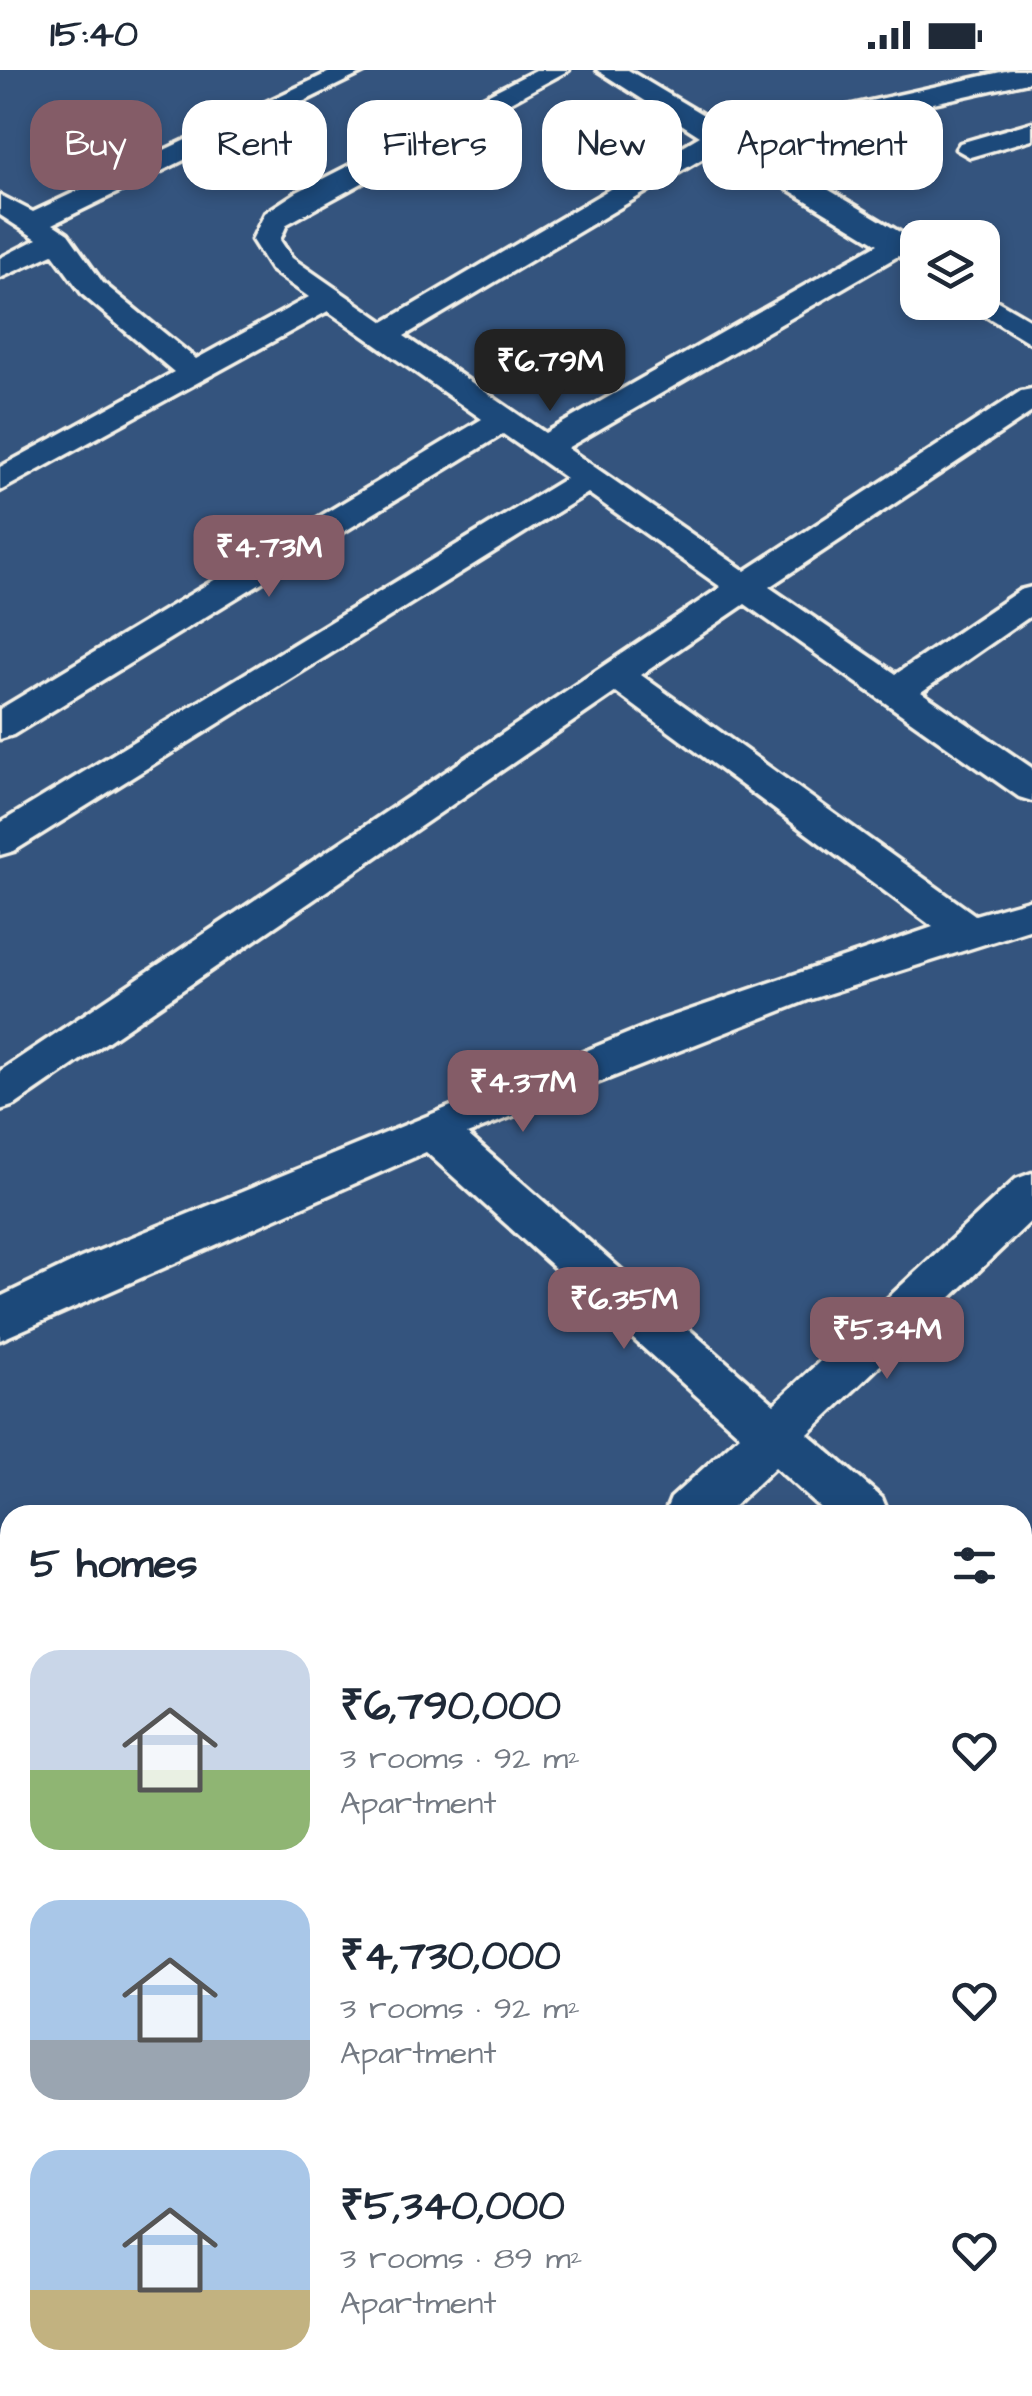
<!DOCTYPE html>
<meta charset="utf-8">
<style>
body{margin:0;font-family:"Architects Daughter",sans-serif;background:#f6f6f7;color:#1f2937;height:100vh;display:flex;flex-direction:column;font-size:38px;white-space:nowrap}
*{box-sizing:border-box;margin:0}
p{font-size:32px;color:#747a83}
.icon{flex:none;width:55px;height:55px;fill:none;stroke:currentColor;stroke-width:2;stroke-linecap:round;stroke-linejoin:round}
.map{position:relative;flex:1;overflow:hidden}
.side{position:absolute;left:0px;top:1435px;width:1032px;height:892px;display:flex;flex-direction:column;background:#fff;border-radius:30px 30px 0 0;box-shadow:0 5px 15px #0003}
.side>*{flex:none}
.hud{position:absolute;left:30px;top:30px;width:972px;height:90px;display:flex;gap:20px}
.buttons{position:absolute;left:900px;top:150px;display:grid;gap:20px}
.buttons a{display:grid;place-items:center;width:100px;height:100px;border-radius:20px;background:#fff;box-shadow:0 5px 15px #0003;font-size:50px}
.price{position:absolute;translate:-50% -85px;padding:0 22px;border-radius:20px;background:#845c67;color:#fff;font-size:32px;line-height:65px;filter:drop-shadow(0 2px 5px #0008)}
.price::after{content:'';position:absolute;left:50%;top:60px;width:30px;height:22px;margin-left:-15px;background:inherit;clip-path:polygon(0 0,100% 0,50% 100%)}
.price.current{background:#222;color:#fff}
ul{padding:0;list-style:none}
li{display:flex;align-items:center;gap:30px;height:250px;padding:0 30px}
li span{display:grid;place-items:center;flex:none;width:280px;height:200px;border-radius:30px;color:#555}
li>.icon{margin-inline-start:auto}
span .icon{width:120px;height:120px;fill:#fffc;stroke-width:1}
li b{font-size:42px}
h2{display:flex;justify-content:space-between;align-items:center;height:120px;padding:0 30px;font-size:42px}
.chip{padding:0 35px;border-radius:30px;background:#fff;box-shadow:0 5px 15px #0003;font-size:35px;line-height:90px}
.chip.current{background:#845c67;color:#fff}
.status{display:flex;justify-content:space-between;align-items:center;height:70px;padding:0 50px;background:#fff;direction:ltr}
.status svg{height:28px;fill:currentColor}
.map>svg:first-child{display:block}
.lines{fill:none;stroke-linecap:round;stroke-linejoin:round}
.minor-casing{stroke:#f4f1e8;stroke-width:7}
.minor{fill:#1f4a7a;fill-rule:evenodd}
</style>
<div class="status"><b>15:40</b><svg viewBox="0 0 49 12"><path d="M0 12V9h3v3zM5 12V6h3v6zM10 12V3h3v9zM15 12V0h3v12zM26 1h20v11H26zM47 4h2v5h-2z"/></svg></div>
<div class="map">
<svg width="1032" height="2326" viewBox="0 0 1032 2326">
<rect width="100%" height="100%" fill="#34547e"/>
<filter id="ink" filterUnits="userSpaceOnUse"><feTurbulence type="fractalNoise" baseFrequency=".01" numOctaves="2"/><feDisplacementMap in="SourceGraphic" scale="20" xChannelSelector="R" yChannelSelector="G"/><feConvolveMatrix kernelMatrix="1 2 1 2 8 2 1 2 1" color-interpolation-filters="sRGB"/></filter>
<g filter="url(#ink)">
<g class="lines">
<g class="minor-casing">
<path id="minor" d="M334,0H368L53,154L68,164L103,213L196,289L309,227L271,200L252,170L265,143L297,122L536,0H569L287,154L280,170L292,188L384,252L700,66L597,0H628L918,173V195L898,186L567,378L745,501L1021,321L1032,319V342L769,517L896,604L1020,520L1032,517V545L921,622L1032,698V731L1019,727L745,534L641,605L975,845L1032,829V859L808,930L467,1064L774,1334L1016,1109L1032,1103V1150L808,1364L882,1428L889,1445H828L775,1397L724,1445H664L671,1428L740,1365L426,1082L0,1270V1227L81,1188L661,950L933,857L616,622L15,1035L0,1040V1001L721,517L588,423L14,781L0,785V753L566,408L503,364L13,665L0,669V639L482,349L328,241L0,421V397L174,302L83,225L53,184L0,208V188L37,169L0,145V125L33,142ZM720,78L878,174L545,363L404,266Z
M1010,0H1032V11L812,60L799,52L812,44Z
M1032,52V69L970,87L956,79L960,73Z
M982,222L1032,251V274L971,237L968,232H982Z
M1032,1548V1598L1022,1601V1550Z
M1022,1841L1032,1845V1906L1022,1902Z
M1032,1982V2047L1022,2051V1986Z
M0,2076L10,2080V2151L0,2147Z
M121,2318H188L192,2326H124Z
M720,2318H787L784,2326H716Z"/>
</g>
<use href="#minor" class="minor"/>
</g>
</g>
</svg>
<div class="buttons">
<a><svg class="icon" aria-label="layers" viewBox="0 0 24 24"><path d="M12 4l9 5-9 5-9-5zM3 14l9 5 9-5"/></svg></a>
</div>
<b class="price current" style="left:550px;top:344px">₹6.79M</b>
<b class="price" style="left:269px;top:530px">₹4.73M</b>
<b class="price" style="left:523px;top:1065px">₹4.37M</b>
<b class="price" style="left:624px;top:1282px">₹6.35M</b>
<b class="price" style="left:887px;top:1312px">₹5.34M</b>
<div class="hud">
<a class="chip current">Buy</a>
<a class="chip">Rent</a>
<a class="chip">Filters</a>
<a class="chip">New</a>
<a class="chip">Apartment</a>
</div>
<section class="side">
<h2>5 homes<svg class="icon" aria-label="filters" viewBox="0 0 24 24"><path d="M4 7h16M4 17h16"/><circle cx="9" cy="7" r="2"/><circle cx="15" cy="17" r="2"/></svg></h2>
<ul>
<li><span style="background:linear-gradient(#c9d6e8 60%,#8fb573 0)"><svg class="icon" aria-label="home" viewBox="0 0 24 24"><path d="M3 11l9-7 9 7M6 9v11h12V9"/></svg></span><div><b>₹6,790,000</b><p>3 rooms · 92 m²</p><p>Apartment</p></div><svg class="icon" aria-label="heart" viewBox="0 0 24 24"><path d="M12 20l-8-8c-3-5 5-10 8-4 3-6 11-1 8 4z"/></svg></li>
<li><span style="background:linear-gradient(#a9c7e8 70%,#9aa5b1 0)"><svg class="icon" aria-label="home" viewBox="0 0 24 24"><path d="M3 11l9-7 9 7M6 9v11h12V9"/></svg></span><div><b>₹4,730,000</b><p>3 rooms · 92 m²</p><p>Apartment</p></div><svg class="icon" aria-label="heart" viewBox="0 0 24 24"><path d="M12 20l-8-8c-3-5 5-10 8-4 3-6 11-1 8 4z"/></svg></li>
<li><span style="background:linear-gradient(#a9c7e8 70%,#c2b280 0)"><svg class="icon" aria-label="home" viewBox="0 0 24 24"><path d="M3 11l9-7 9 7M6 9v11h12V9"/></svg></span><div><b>₹5,340,000</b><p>3 rooms · 89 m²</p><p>Apartment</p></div><svg class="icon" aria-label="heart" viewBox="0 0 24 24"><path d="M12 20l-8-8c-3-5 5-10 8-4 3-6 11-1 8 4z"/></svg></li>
</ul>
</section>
</div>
